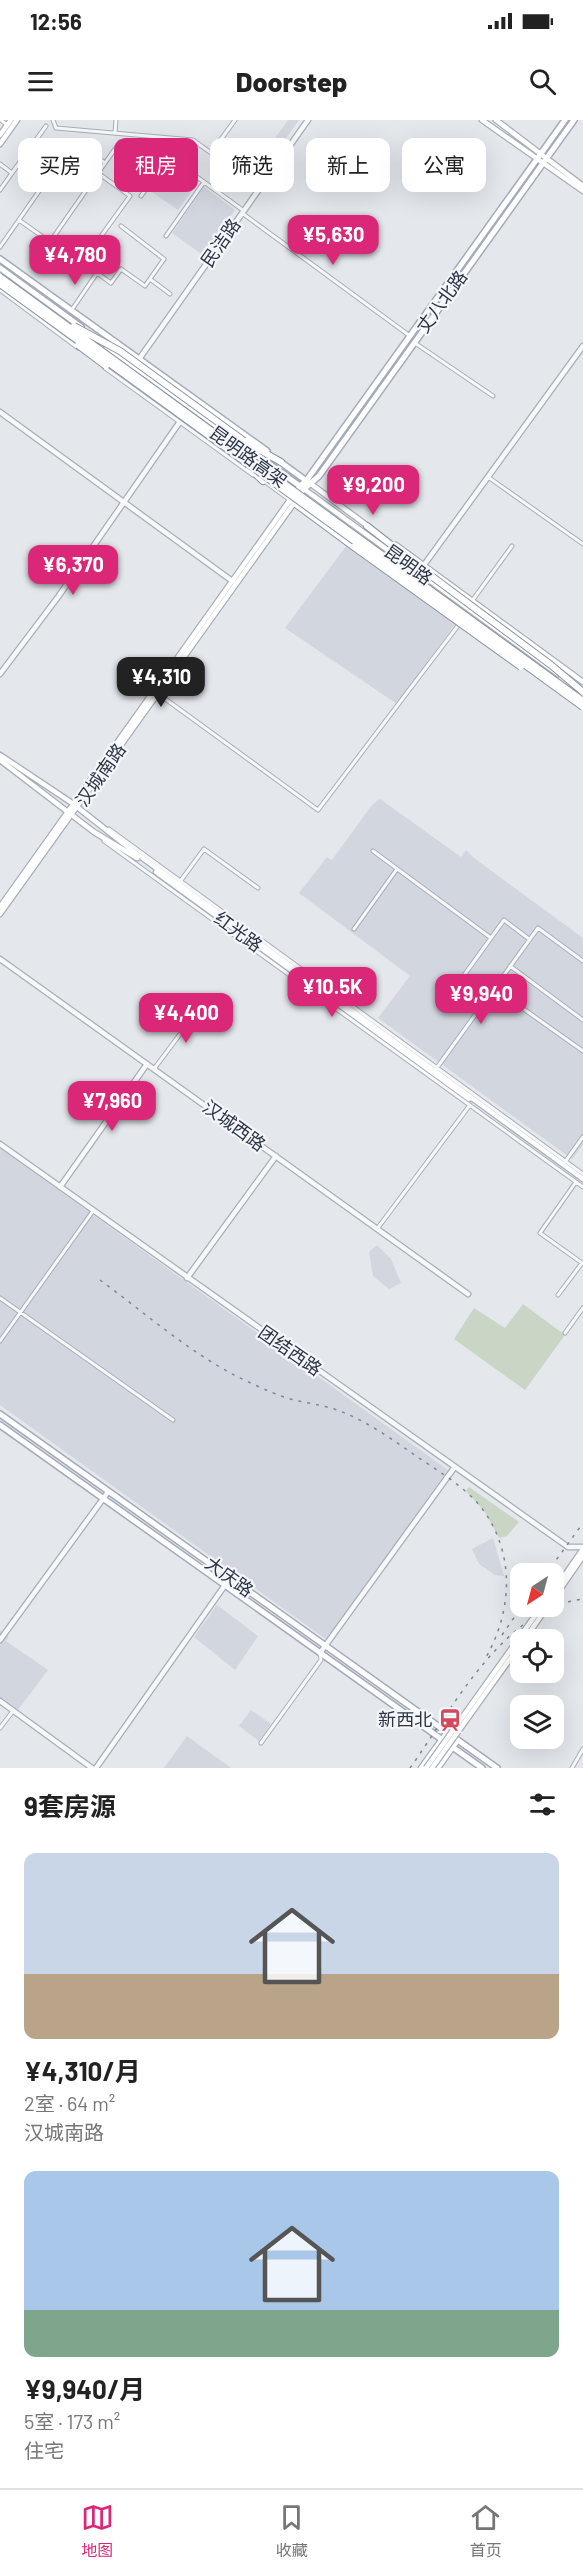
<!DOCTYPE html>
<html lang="zh">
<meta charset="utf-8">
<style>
body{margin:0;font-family:Barlow,"Noto Sans SC",sans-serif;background:#f6f6f6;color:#222;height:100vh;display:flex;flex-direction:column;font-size:22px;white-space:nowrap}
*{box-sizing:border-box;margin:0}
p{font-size:20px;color:#767676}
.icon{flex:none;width:33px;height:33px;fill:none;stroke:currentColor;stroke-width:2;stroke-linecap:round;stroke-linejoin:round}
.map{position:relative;height:1648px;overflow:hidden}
.drawer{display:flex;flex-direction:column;background:#fff;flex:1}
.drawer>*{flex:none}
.top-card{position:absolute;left:18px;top:18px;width:548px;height:54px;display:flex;gap:12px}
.needle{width:39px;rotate:216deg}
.tools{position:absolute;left:510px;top:1443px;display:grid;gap:12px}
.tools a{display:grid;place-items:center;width:54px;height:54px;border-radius:12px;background:#fff;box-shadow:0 6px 24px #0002;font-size:30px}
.price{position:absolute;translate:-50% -51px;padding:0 14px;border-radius:12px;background:#db2777;color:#fff;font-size:20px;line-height:39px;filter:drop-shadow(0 2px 3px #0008)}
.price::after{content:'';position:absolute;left:50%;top:36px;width:18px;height:14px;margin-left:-9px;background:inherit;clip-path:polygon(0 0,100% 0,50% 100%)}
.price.active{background:#222;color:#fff}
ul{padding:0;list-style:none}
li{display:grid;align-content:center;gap:12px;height:318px;padding:0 24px}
li span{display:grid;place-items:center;height:186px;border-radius:12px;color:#555}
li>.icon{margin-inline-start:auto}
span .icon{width:108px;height:108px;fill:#fffc;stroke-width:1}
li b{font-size:26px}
h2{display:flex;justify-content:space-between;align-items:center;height:72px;padding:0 24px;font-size:26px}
.pill{padding:0 21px;border-radius:12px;background:#fff;box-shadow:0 6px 24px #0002;font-size:21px;line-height:54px}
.pill.active{background:#db2777;color:#fff}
.status{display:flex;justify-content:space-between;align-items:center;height:42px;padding:0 30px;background:#fff;direction:ltr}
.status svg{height:16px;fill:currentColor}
header{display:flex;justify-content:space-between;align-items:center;height:78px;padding:0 24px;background:#fff;font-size:27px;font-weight:800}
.tabs{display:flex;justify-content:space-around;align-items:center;height:84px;border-top:2px solid #e0e0e0;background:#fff;font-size:16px;color:#767676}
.tabs a{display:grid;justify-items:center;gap:3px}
.tabs .active{color:#db2777}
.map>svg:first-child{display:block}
.built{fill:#d2d6de}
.green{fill:#c9d6c5}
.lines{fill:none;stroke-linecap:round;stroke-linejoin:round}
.minor-casing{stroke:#a9aeb7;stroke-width:5}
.tertiary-casing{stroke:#a9aeb7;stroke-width:7}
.secondary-casing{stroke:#a9aeb7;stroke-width:7}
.primary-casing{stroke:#a3abb8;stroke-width:8}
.trunk-casing{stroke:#8b94a3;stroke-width:8}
.minor{stroke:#f7f8fa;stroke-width:3}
.tertiary{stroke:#f7f8fa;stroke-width:4.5}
.secondary{stroke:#fff;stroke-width:4.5}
.primary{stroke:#fff;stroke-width:5}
.trunk{stroke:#fff;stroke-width:6}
.rail{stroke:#7d8696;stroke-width:1.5;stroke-dasharray:3 6;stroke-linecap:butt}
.secondary-bridge-casing{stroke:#a9aeb7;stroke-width:7;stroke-linecap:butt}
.trunk-bridge-casing{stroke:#8b94a3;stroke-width:8;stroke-linecap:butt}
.secondary-bridge{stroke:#fff;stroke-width:4.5}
.trunk-bridge{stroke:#fff;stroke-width:6}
.labels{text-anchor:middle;stroke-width:4.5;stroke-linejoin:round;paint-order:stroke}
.street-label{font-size:18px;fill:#2b3445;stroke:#f4f6f9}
.poi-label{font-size:18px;fill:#2b3445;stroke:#f4f6f9;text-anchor:end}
</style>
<div class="status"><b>12:56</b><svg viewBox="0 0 49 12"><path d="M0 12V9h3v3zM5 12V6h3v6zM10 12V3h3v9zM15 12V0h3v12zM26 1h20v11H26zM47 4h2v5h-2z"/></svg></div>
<header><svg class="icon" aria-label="menu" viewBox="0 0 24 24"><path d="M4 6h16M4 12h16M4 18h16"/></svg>Doorstep<svg class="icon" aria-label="search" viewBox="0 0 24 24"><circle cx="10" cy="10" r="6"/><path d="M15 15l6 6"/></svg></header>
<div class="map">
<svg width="583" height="1648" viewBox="0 0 583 1648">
<rect width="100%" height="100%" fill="#e4e7ec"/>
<path class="built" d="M288,0H299L257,59L250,54Z
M169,42L198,62L178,90L149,70Z
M204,67L235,90L203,135L172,113Z
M347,425L455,504L397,584L285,508Z
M380,679L461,737L466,730L474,738L583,818V1025L572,1039L378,898L410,856L299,773L327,737L332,740L372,685Z
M0,1028L448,1350L327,1520L0,1285Z
M377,1125L391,1139L401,1163L389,1169L373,1156L369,1132Z
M493,1418L504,1456L495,1455L479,1444L472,1429Z
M217,1485L258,1516L235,1550L194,1517Z
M0,1510L9,1517L6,1521L48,1550L18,1590L0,1577Z
M251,1590L271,1604L259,1621L239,1606Z
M187,1616L231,1648H164Z"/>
<path class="green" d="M523,1184L565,1215L525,1270L454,1219L474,1188L505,1208Z
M469,1367L519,1402L507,1416L499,1418L485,1392L466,1371Z"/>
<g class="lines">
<g class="minor-casing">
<path id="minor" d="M1,0L7,5
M53,0L56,8L193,20L260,68
M115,13L116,0
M211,33L235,0
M105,43L120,22
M0,44L12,53L46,6
M0,70L12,53
M141,76L169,37L204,62
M242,93L410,216
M166,116L204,62L244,91
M50,122L81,144L130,76L98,53
M0,127L74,21L105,43L50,122L19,100
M150,159L170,174
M0,170L78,228
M71,191L97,153L111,163L121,149L145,166L164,139L121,106
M415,223L493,276
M105,248L253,355
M488,357L583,424
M264,361L290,380
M472,481L512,426
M164,578L318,690L460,503
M109,709L583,1054
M104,721L583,1067
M373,731L491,818
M179,763L204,729L258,768
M354,809L397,749
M510,846L583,900
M494,868L583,931
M483,883L457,865L504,800L529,819
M154,949L201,886
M436,949L538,808L583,841
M565,1042L583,1017
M377,1109L470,985
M558,1175L582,1143L540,1113L576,1062
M0,1178L173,1300
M565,1213L583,1188
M0,1221L93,1091
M0,1608L13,1591
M261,1623L321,1540L320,1533
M572,1648L583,1629"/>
</g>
<g class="tertiary-casing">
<path id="tertiary" d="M137,242L308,0
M0,292L235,463
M424,445L583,226
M0,554L58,477L179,303
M0,839L468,1174
M0,1024L568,1427H583
M60,1067L147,944
M187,1158L276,1036
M0,1520L108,1372
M320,1533L454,1348
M0,1581L92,1648
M96,1648L230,1458"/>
</g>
<g class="secondary-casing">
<path id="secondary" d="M482,0L583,71
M496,0L583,66
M0,15L11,0
M0,24L17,0
M311,364L369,407
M396,425L583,562
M0,635L72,683L133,731L583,1059
M0,640L94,712L137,738
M156,752L469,979
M0,787L300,366
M0,794L304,369L558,554
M554,1471L583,1429
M554,1478L583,1436
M421,1648L447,1612
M438,1648L458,1620"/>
</g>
<g class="primary-casing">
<path id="primary" d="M0,139L267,331
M0,148L81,207
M107,227L304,369L319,356L574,0
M279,341L308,362
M300,366L306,361L565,0
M0,1294L497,1648
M0,1305L482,1648"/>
</g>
<g class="trunk-casing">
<path id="trunk" d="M244,321L281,342
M249,348L263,361
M293,382L354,427
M367,406L426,452"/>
</g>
<use href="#minor" class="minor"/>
<use href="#tertiary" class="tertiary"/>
<use href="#secondary" class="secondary"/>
<use href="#primary" class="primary"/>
<use href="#trunk" class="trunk"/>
<path class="rail" d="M100,1160C145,1193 189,1232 238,1257C253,1264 269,1272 284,1277C302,1283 320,1284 337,1290C365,1300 392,1319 416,1336C441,1353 469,1369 486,1394C516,1440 511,1495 484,1541
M546,1454L583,1403
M502,1515L522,1486
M410,1648C453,1588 503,1489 583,1479"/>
<g class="secondary-bridge-casing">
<path id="secondary-bridge" d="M524,1520L548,1486
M426,1648L542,1486
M432,1648L520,1525"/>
</g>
<g class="trunk-bridge-casing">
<path id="trunk-bridge" d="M0,157L583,581
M0,164L583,587
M74,206L120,231L244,321
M78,225L106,246
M354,427L521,547
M426,452L551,545L583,572"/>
</g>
<use href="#secondary-bridge" class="secondary-bridge"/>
<use href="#trunk-bridge" class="trunk-bridge"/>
</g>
<defs>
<g id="station-bare" transform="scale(1.8)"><path d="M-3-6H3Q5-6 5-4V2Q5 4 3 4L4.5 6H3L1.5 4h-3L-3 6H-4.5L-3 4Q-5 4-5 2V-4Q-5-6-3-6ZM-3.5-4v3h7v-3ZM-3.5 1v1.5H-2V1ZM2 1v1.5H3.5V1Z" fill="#d1495b" stroke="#f4f6f9" stroke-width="2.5" paint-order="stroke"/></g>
</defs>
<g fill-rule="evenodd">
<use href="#station-bare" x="450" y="1600"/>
</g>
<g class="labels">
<g class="street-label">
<text transform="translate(221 123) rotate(-55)" y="6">民洁路</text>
<text transform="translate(442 182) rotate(-54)" y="6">丈八北路</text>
<text transform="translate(248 337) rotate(36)" y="6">昆明路高架</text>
<text transform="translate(408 445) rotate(36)" y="6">昆明路</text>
<text transform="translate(101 655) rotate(-55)" y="6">汉城南路</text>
<text transform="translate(238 812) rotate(36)" y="6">红光路</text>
<text transform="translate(234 1006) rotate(36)" y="6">汉城西路</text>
<text transform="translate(290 1231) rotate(35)" y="6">团结西路</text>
<text transform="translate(229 1457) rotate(36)" y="6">大庆路</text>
</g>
<g class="poi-label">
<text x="432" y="1606">新西北</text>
</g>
</g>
</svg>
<div class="tools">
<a><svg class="needle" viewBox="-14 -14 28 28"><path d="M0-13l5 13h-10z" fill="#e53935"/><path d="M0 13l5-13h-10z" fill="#767676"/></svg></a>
<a><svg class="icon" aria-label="locate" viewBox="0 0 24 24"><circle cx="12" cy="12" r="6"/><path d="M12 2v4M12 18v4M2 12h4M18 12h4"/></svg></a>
<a><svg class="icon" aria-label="layers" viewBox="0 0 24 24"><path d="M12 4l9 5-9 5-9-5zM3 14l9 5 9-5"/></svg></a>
</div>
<b class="price" style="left:333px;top:146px">¥5,630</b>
<b class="price" style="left:75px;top:166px">¥4,780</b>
<b class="price" style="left:373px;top:396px">¥9,200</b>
<b class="price" style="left:73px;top:476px">¥6,370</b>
<b class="price active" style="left:161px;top:588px">¥4,310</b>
<b class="price" style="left:332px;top:898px">¥10.5K</b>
<b class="price" style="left:481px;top:905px">¥9,940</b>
<b class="price" style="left:186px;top:924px">¥4,400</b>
<b class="price" style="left:112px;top:1012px">¥7,960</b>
<div class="top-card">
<a class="pill">买房</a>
<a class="pill active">租房</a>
<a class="pill">筛选</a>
<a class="pill">新上</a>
<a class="pill">公寓</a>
</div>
</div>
<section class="drawer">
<h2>9套房源<svg class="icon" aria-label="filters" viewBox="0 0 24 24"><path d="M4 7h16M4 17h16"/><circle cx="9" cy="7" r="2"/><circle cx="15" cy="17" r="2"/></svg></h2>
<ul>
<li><span style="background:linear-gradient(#c9d6e8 65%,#b9a48a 0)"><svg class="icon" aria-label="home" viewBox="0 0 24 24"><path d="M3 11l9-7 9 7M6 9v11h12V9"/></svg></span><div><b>¥4,310/月</b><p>2室 · 64 m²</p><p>汉城南路</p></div></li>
<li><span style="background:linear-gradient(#a9c7e8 75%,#7fa58c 0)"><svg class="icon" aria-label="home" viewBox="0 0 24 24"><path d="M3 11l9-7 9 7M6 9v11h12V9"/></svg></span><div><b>¥9,940/月</b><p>5室 · 173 m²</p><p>住宅</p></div></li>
</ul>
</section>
<nav class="tabs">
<a class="active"><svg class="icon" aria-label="map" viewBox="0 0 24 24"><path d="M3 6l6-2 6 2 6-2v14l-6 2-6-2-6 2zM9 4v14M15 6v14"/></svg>地图</a>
<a><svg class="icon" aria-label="saved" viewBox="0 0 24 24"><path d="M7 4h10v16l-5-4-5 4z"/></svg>收藏</a>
<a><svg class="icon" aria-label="home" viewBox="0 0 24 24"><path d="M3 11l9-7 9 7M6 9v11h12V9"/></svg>首页</a>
</nav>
